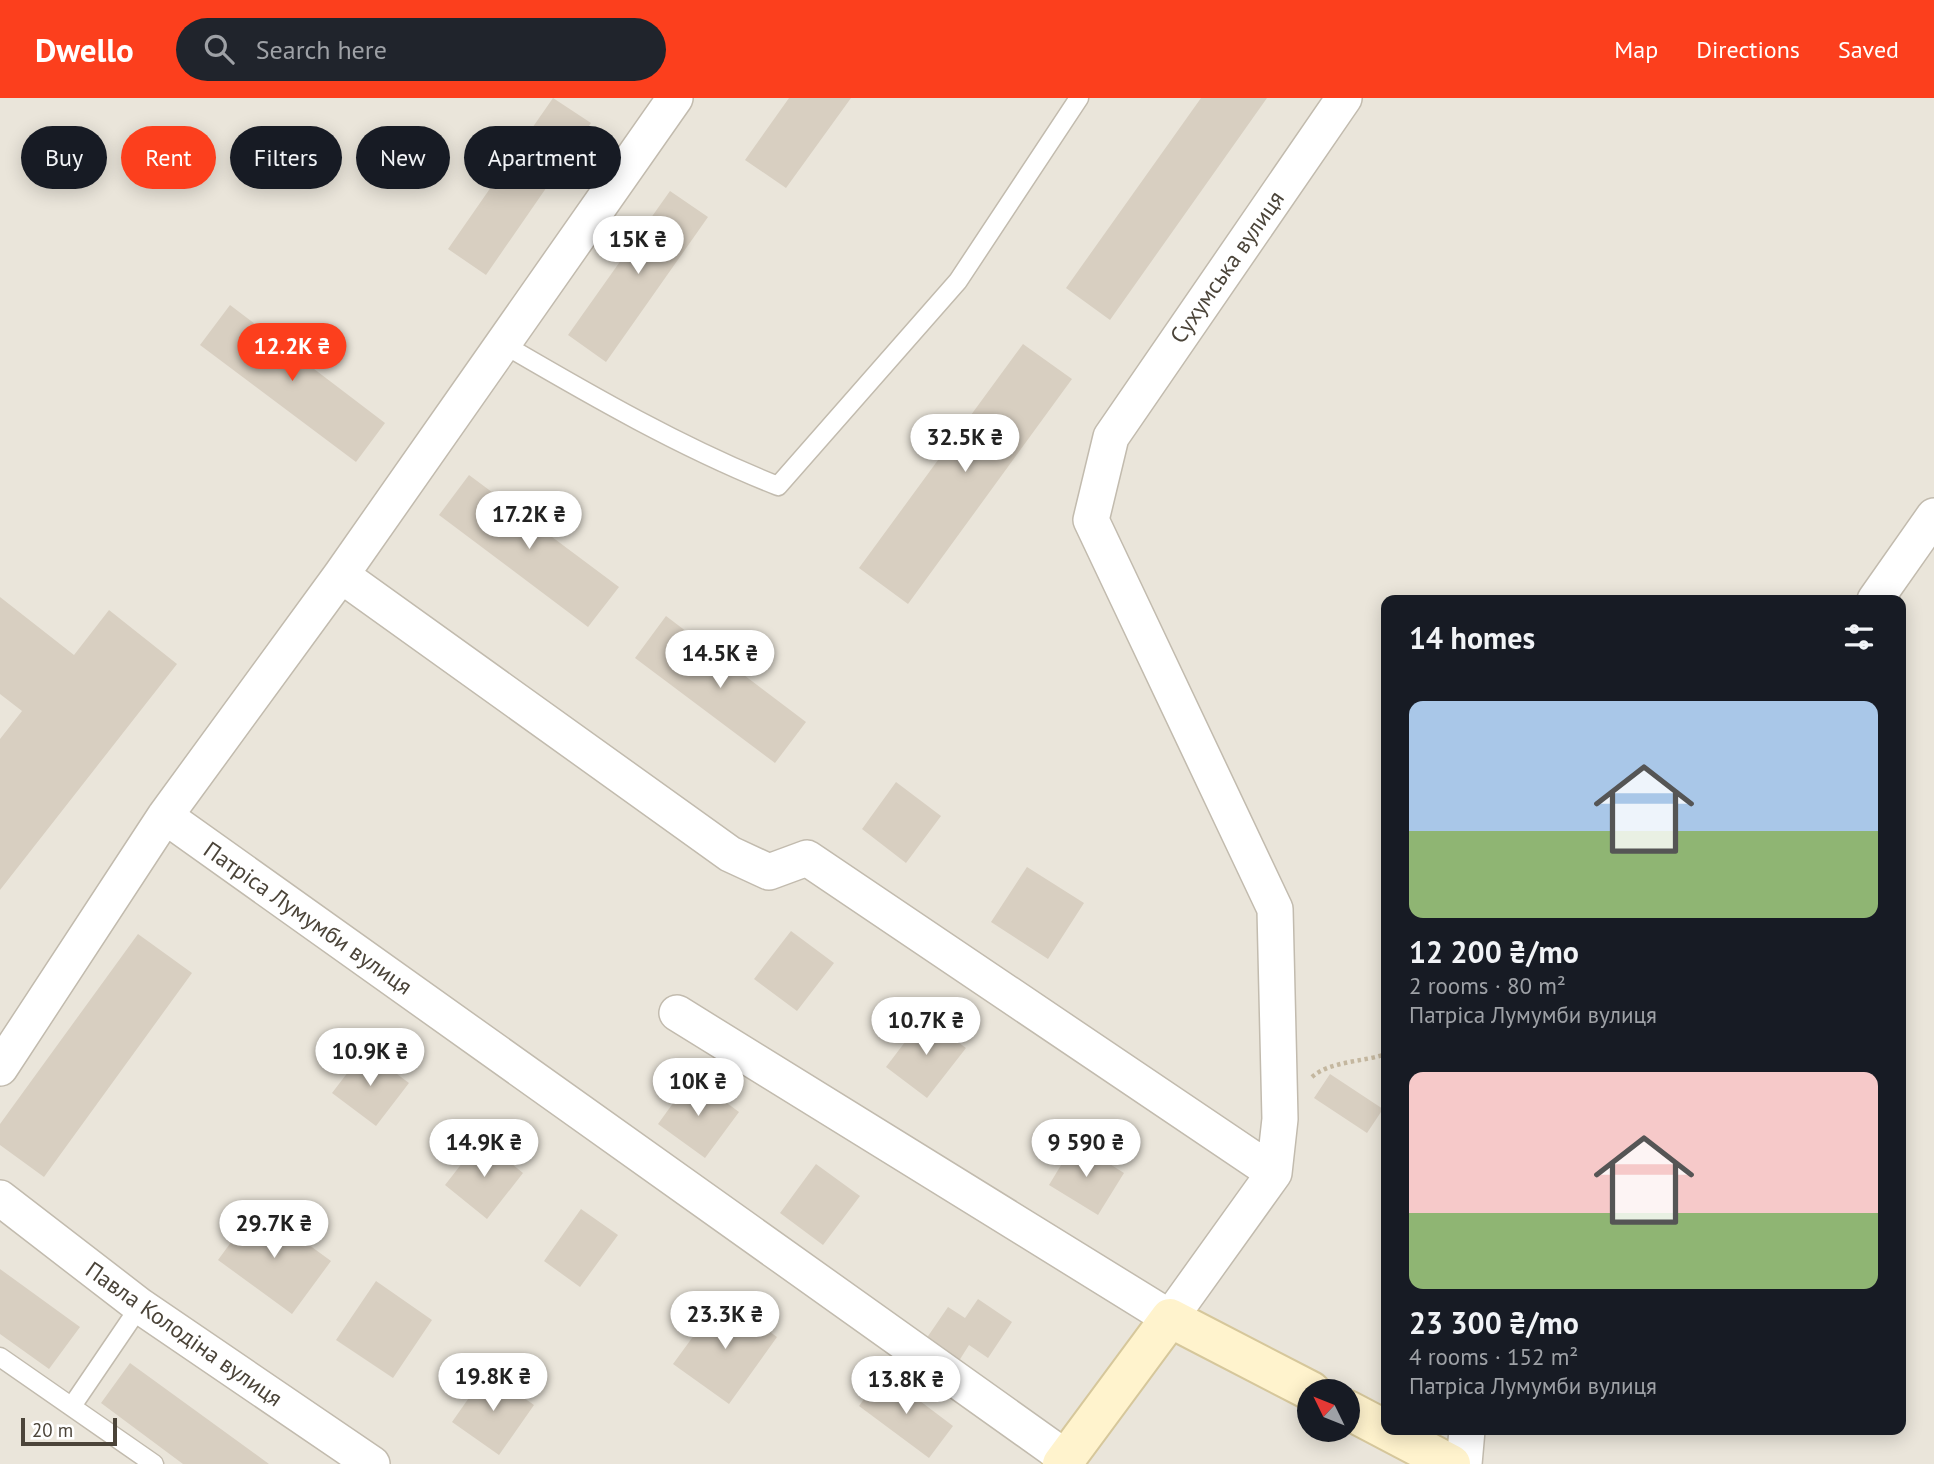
<!DOCTYPE html>
<meta charset="utf-8">
<style>
body{margin:0;font-family:"PT Sans",sans-serif;background:#20242c;color:#f1f3f6;height:100vh;display:flex;flex-direction:column;font-size:26px;white-space:nowrap}
*{box-sizing:border-box;margin:0}
p{font-size:23px;color:#9ea1a6}
.icon{flex:none;width:38px;height:38px;fill:none;stroke:currentColor;stroke-width:2;stroke-linecap:round;stroke-linejoin:round}
.map{position:relative;flex:1;overflow:hidden}
.side{position:absolute;left:1381px;top:497px;width:525px;height:840px;display:flex;flex-direction:column;background:#171b24;border-radius:14px;box-shadow:0 4px 18px #0003}
.side>*{flex:none}
.top-card{position:absolute;left:21px;top:28px;width:665px;height:63px;display:flex;gap:14px}
.needle{width:46px;rotate:313deg}
.tools{position:absolute;left:1297px;top:1281px;display:grid;gap:14px}
.tools a{display:grid;place-items:center;width:63px;height:63px;border-radius:50%;background:#171b24;box-shadow:0 4px 18px #0003;font-size:35px}
.scale{position:absolute;left:21px;bottom:18px;width:96px;box-sizing:border-box;padding-left:7px;border:4px solid #4b4439;border-top:0;font-size:19px;line-height:24px;white-space:nowrap;color:#4b4439;-webkit-text-stroke:5px #fff;paint-order:stroke}
.price{position:absolute;translate:-50% -60px;padding:0 16px;border-radius:24px;background:#fff;color:#222;font-size:23px;line-height:46px;filter:drop-shadow(0 2px 4px #0008)}
.price::after{content:'';position:absolute;left:50%;top:42px;width:21px;height:16px;margin-left:-10px;background:inherit;clip-path:polygon(0 0,100% 0,50% 100%)}
.price.current{background:#fc3f1d;color:#fff}
ul{padding:0;list-style:none}
li{display:grid;align-content:center;gap:14px;height:371px;padding:0 28px}
li span{display:grid;place-items:center;height:217px;border-radius:14px;color:#555}
li>.icon{margin-inline-start:auto}
span .icon{width:126px;height:126px;fill:#fffc;stroke-width:1}
li b{font-size:30px}
h2{display:flex;justify-content:space-between;align-items:center;height:84px;padding:0 28px;font-size:30px}
.tag{padding:0 24px;border-radius:32px;background:#171b24;box-shadow:0 4px 18px #0003;font-size:24px;line-height:63px}
.tag.current{background:#fc3f1d;color:#fff}
header{display:flex;align-items:center;gap:42px;box-sizing:border-box;height:98px;padding:0 35px;background:#fc3f1d;color:#fff}
header strong{font-size:33px}
nav{display:flex;gap:38px;margin-inline-start:auto;font-size:24px}
.search{width:490px;height:63px;background:#20242c;display:flex;align-items:center;gap:18px;box-sizing:border-box;padding:0 24px;border-radius:38px;color:#9ea1a6;font-size:26px}
.map>svg:first-child{display:block}
.residential{fill:#eae5da;fill-rule:evenodd}
.building{fill:#d8cfc1}
.lines{fill:none;stroke-linecap:round;stroke-linejoin:round}
.lane-casing{stroke:#c2bbae;stroke-width:21}
.street-casing{stroke:#c2bbae;stroke-width:38}
.secondary-casing{stroke:#d6c79b;stroke-width:42}
.path{stroke:#c4b79f;stroke-width:4.5;stroke-dasharray:3.5 3.5;stroke-linecap:butt}
.lane{stroke:#fff;stroke-width:18}
.street{stroke:#fff;stroke-width:35}
.secondary{stroke:#fff3cd;stroke-width:38}
.labels{text-anchor:middle;stroke-width:6;stroke-linejoin:round;paint-order:stroke}
.street-label{font-size:23px;fill:#4b4439;stroke:#fff}
</style>
<header>
<strong>Dwello</strong>
<div class="search"><svg class="icon" aria-label="search" viewBox="0 0 24 24"><circle cx="10" cy="10" r="6"/><path d="M15 15l6 6"/></svg>Search here</div>
<nav><a>Map</a><a>Directions</a><a>Saved</a></nav>
</header>
<div class="map">
<svg width="1934" height="1366" viewBox="0 0 1934 1366">
<rect width="100%" height="100%" fill="#f6f3ec"/>
<path class="residential" d="M0,0H1934V1366H0ZM1386,502H1900V1332H1386ZM1309,1293H1348V1332H1309Z"/>
<path class="building" d="M553,0L591,25L486,177L448,151Z
M789,0H851L786,90L745,62Z
M1201,0H1267L1110,222L1066,190Z
M670,93L708,119L606,264L568,237Z
M230,207L385,325L356,364L200,247Z
M1023,246L1072,281L908,506L859,470Z
M469,377L619,489L588,529L439,417Z
M0,499L74,557L109,512L177,566L0,792V641L22,613L0,596Z
M666,518L806,624L775,665L635,560Z
M896,684L941,718L906,765L862,731Z
M1027,769L1084,805L1048,861L991,824Z
M791,833L834,865L797,913L754,881Z
M138,836L192,875L44,1079L0,1047V1026Z
M924,919L966,950L927,1000L886,969Z
M365,952L409,985L376,1028L332,995Z
M1330,976L1383,1011L1367,1035L1314,1000Z
M692,979L739,1014L705,1060L658,1026Z
M481,1041L523,1075L487,1121L445,1087Z
M1075,1044L1124,1075L1098,1117L1049,1087Z
M816,1066L860,1098L823,1147L780,1115Z
M257,1109L331,1163L292,1216L218,1162Z
M581,1111L618,1137L580,1189L544,1163Z
M0,1171L80,1229L49,1271L0,1236Z
M376,1183L432,1222L393,1280L336,1242Z
M722,1199L777,1239L729,1306L673,1266Z
M978,1201L1012,1224L988,1260L969,1247L957,1266L924,1244L948,1209L965,1220Z
M130,1265L269,1366H183L101,1305Z
M487,1274L534,1307L499,1357L452,1324Z
M883,1275L953,1328L929,1360L859,1308Z"/>
<g class="lines">
<g class="lane-casing">
<path id="lane" d="M503,246C592,298 682,350 778,388L958,183L1079,0
M0,1259L154,1366
M72,1308L140,1208"/>
</g>
<g class="street-casing">
<path id="street" d="M341,477L730,756L769,774L807,760L1274,1075
M1875,502L1934,418
M165,718L1066,1360
M677,915L1170,1220L1274,1075L1280,1021L1275,811L1091,422L1111,339L1344,0
M0,970L165,718L341,477L675,0
M0,1100L140,1208L372,1366
M1464,1366L1467,1332"/>
</g>
<g class="secondary-casing">
<path id="secondary" d="M1348,1312L1451,1366
M1062,1366L1170,1220L1311,1293"/>
</g>
<path class="path" d="M1312,979C1330,963 1363,964 1386,956"/>
<use href="#lane" class="lane"/>
<use href="#street" class="street"/>
<use href="#secondary" class="secondary"/>
</g>
<g class="labels">
<g class="street-label">
<text transform="translate(1227 169) rotate(-55)" y="8">Сухумська вулиця</text>
<text transform="translate(308 820) rotate(35)" y="8">Патріса Лумумби вулиця</text>
<text transform="translate(184 1236) rotate(35)" y="8">Павла Колодіна вулиця</text>
</g>
</g>
</svg>
<div class="tools">
<a><svg class="needle" viewBox="-14 -14 28 28"><path d="M0-13l5 13h-10z" fill="#e53935"/><path d="M0 13l5-13h-10z" fill="#9ea1a6"/></svg></a>
</div>
<div class="scale">20 m</div>
<b class="price" style="left:638px;top:178px">15K ₴</b>
<b class="price current" style="left:292px;top:285px">12.2K ₴</b>
<b class="price" style="left:965px;top:376px">32.5K ₴</b>
<b class="price" style="left:529px;top:453px">17.2K ₴</b>
<b class="price" style="left:720px;top:592px">14.5K ₴</b>
<b class="price" style="left:926px;top:959px">10.7K ₴</b>
<b class="price" style="left:370px;top:990px">10.9K ₴</b>
<b class="price" style="left:698px;top:1020px">10K ₴</b>
<b class="price" style="left:484px;top:1081px">14.9K ₴</b>
<b class="price" style="left:1086px;top:1081px">9 590 ₴</b>
<b class="price" style="left:274px;top:1162px">29.7K ₴</b>
<b class="price" style="left:725px;top:1253px">23.3K ₴</b>
<b class="price" style="left:493px;top:1315px">19.8K ₴</b>
<b class="price" style="left:906px;top:1318px">13.8K ₴</b>
<div class="top-card">
<a class="tag">Buy</a>
<a class="tag current">Rent</a>
<a class="tag">Filters</a>
<a class="tag">New</a>
<a class="tag">Apartment</a>
</div>
<section class="side">
<h2>14 homes<svg class="icon" aria-label="filters" viewBox="0 0 24 24"><path d="M4 7h16M4 17h16"/><circle cx="9" cy="7" r="2"/><circle cx="15" cy="17" r="2"/></svg></h2>
<ul>
<li><span style="background:linear-gradient(#a9c7e8 60%,#8fb573 0)"><svg class="icon" aria-label="home" viewBox="0 0 24 24"><path d="M3 11l9-7 9 7M6 9v11h12V9"/></svg></span><div><b>12 200 ₴/mo</b><p>2 rooms · 80 m²</p><p>Патріса Лумумби вулиця</p></div></li>
<li><span style="background:linear-gradient(#f6c9c9 65%,#8fb573 0)"><svg class="icon" aria-label="home" viewBox="0 0 24 24"><path d="M3 11l9-7 9 7M6 9v11h12V9"/></svg></span><div><b>23 300 ₴/mo</b><p>4 rooms · 152 m²</p><p>Патріса Лумумби вулиця</p></div></li>
</ul>
</section>
</div>
